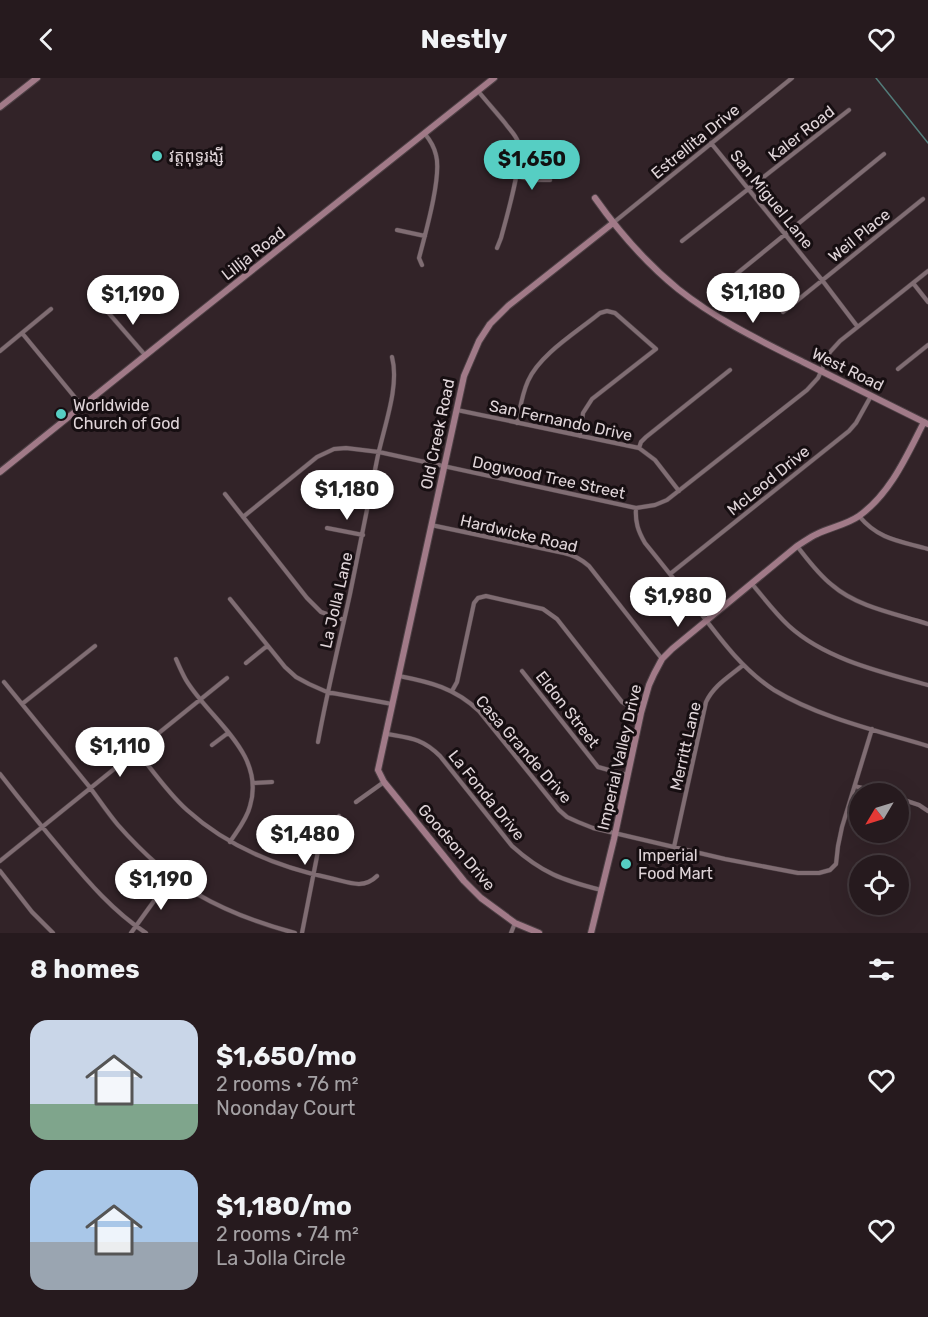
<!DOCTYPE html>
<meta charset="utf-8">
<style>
body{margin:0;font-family:Rubik,"Noto Sans Khmer",sans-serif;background:#2e2327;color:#f1f3f6;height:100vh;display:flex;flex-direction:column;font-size:22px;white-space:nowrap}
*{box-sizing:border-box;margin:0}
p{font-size:20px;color:#a4a1a4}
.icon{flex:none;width:33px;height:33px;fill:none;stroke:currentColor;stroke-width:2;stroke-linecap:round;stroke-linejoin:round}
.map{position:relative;height:855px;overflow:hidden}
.panel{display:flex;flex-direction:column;background:#261a1e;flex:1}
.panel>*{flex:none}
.needle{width:39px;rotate:232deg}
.tools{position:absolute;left:849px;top:705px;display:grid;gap:12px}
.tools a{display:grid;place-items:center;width:60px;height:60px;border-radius:50%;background:#261a1e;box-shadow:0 6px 24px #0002,0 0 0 2px #42383c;font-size:30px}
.price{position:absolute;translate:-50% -51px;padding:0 14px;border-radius:21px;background:#fff;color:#222;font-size:20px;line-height:39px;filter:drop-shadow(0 2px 3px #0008)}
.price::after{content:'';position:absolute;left:50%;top:36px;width:18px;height:14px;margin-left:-9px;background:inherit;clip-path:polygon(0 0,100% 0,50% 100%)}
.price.active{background:#56cec3;color:#111}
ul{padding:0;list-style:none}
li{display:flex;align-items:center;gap:18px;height:150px;padding:0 30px}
li span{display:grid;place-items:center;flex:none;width:168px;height:120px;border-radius:18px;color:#555}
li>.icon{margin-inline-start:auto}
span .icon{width:72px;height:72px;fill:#fffc;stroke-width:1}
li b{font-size:26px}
h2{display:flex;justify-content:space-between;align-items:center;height:72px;padding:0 30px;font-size:26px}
header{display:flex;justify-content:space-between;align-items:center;height:78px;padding:0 30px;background:#261a1e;font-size:27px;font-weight:700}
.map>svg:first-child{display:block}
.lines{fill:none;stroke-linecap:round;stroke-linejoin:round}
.stream{stroke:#527c7a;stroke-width:1.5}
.street-casing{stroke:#4d4045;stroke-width:5}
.secondary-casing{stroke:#4d4045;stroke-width:8}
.street{stroke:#806d73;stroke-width:4}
.secondary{stroke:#a17a88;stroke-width:6}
.poi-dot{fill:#56cec3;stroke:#160e11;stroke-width:2}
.labels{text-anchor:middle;stroke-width:6;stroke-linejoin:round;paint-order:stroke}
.street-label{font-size:16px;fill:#e0d5d9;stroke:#160e11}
.poi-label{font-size:16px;fill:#e0d5d9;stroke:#160e11;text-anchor:start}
</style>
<header><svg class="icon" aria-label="back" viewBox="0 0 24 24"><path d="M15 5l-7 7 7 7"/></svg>Nestly<svg class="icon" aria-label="heart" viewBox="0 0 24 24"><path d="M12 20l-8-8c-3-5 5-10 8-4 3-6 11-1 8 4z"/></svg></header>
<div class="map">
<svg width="928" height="855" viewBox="0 0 928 855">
<rect width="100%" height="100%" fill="#322328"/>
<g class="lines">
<path class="stream" d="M876,0L928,65"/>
<g class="street-casing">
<path id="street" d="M478,13C487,24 496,34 505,45C509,51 516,57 518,64C524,81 506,141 501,160L497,170
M711,65L822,202L857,248
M516,98L534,102H550
M613,145L792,0
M397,152L425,158
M682,163L849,32
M422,187L419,180C425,157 442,98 436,77C434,68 430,62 425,56
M729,202L884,76
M913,205L928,224
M106,232L145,277
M783,234L923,121
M22,255L82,328
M0,273L51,231
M898,291L928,267
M457,332L639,370L655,382L679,413
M517,345C520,331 522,316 528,303C540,276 577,254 600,235L607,233L615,235L656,271L592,321L583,335L580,358
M639,370L641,364L646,359L730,292
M225,416L307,520L321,534L344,542
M636,430C635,444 638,453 645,465C663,487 681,510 699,533C721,562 743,592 774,612C818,639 878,653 928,668
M859,438C879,462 900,463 928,471
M243,439L317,379L334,371L346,370L379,374L636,430L655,427L667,422L807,312L818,300L830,274L840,263L928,193
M431,447L564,475C574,477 581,481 589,488L662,581
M327,450L363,457
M797,468C808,482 818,496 832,507C857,529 897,536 928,546
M670,496L849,353L856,345L871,318
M752,506C764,520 775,535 789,548C825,581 881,594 928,607
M230,521L285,589L296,599L309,606L327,614L392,626
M176,581C179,588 182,595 186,602C210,642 266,675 250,728C247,741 237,753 230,764
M246,585L267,568
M522,593L598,689L627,697
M399,598C430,604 455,610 479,633L559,732L567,739L578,744L593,750L610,754L725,781L798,795H819L830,792L836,786L838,768L842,749L872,651
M4,604C32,638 60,673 88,707C98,720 107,734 118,747C141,773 168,798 197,816C228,834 261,846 295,855
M452,613L457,604L474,525L478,520L486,518L543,531L557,541L622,624L641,635
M22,626L95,568
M387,656C410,660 422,660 440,678L512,768C542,795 562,802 601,812
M318,664C327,614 339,566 350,516C359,472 368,427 377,382C383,351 400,309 392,279
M212,667L228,655
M137,673C153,693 168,715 187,732C228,769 278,789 330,800C348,804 363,812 377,798
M0,696C21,723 42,749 64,775C88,804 114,834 146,855
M253,705L272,704
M855,708L883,716
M898,720L919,727L928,733
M356,724L384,704
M674,769L706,624C714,607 729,599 743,587
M0,783L227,600
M0,793L32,834L53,855
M131,855L172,798
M302,855L320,763L326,753L339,738
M511,855L515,845"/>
</g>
<g class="secondary-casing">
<path id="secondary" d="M0,29L37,0
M595,120C619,154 646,185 678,211C717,242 761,263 805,285C846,305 887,326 928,346
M0,394L187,244L494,0
M539,855L515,845L481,820L464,803L384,704L378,692L464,298L479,263L490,246L508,228L613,145
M591,855L614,761L641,635L649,607L654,596L662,581L672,571L797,468C804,464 810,459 817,456C831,449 846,447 859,438C891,415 907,377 924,344"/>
</g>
<use href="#street" class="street"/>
<use href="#secondary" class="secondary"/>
</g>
<g class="poi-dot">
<circle cx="157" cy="78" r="6"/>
<circle cx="61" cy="336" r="6"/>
<circle cx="626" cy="786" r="6"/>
</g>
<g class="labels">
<g class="street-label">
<text transform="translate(801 55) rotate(-38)" y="6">Kaler Road</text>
<text transform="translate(695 63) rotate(-39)" y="6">Estrellita Drive</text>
<text transform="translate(772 121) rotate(51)" y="6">San Miguel Lane</text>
<text transform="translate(859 157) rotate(-39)" y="6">Weil Place</text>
<text transform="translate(253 175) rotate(-38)" y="6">Lillja Road</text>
<text transform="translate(848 291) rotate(26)" y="6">West Road</text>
<text transform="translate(561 342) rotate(12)" y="6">San Fernando Drive</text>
<text transform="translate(437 356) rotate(-78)" y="6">Old Creek Road</text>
<text transform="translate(549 399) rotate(12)" y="6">Dogwood Tree Street</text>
<text transform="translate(768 402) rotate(-39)" y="6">McLeod Drive</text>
<text transform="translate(519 455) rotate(13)" y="6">Hardwicke Road</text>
<text transform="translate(336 522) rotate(-77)" y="6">La Jolla Lane</text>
<text transform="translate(568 631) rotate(52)" y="6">Eldon Street</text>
<text transform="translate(685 668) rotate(-77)" y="6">Merritt Lane</text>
<text transform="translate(524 671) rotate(49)" y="6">Casa Grande Drive</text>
<text transform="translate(619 679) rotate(-77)" y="6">Imperial Valley Drive</text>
<text transform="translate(487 717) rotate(51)" y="6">La Fonda Drive</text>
<text transform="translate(457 769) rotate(49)" y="6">Goodson Drive</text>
</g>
<g class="poi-label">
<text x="169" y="84">វត្តពុទ្ធរង្សី</text>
<text x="73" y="333">Worldwide<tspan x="73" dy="18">Church of God</tspan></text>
<text x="638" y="783">Imperial<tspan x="638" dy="18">Food Mart</tspan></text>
</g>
</g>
</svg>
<div class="tools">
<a><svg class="needle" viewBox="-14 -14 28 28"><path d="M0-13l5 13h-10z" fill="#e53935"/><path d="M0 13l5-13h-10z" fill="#a4a1a4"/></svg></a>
<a><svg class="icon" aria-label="locate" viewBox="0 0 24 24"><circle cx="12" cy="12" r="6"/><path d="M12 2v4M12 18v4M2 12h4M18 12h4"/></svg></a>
</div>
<b class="price active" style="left:532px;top:113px">$1,650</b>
<b class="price" style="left:753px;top:246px">$1,180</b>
<b class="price" style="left:133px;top:248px">$1,190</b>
<b class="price" style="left:347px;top:443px">$1,180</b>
<b class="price" style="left:678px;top:550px">$1,980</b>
<b class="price" style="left:120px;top:700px">$1,110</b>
<b class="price" style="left:305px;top:788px">$1,480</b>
<b class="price" style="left:161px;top:833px">$1,190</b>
</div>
<section class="panel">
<h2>8 homes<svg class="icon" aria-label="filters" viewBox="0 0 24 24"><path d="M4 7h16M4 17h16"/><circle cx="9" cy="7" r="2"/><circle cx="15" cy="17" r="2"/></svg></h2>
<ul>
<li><span style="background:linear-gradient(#c9d6e8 70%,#7fa58c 0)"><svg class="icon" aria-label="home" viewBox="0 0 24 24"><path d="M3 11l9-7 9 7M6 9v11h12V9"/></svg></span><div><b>$1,650/mo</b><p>2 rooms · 76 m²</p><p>Noonday Court</p></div><svg class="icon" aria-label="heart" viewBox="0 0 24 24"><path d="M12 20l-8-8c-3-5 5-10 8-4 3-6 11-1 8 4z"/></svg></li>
<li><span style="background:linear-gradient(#a9c7e8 60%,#9aa5b1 0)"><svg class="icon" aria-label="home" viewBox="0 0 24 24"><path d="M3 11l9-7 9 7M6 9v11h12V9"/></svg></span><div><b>$1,180/mo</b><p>2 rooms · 74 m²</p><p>La Jolla Circle</p></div><svg class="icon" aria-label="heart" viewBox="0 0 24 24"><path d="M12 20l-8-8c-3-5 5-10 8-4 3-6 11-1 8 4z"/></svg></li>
</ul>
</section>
